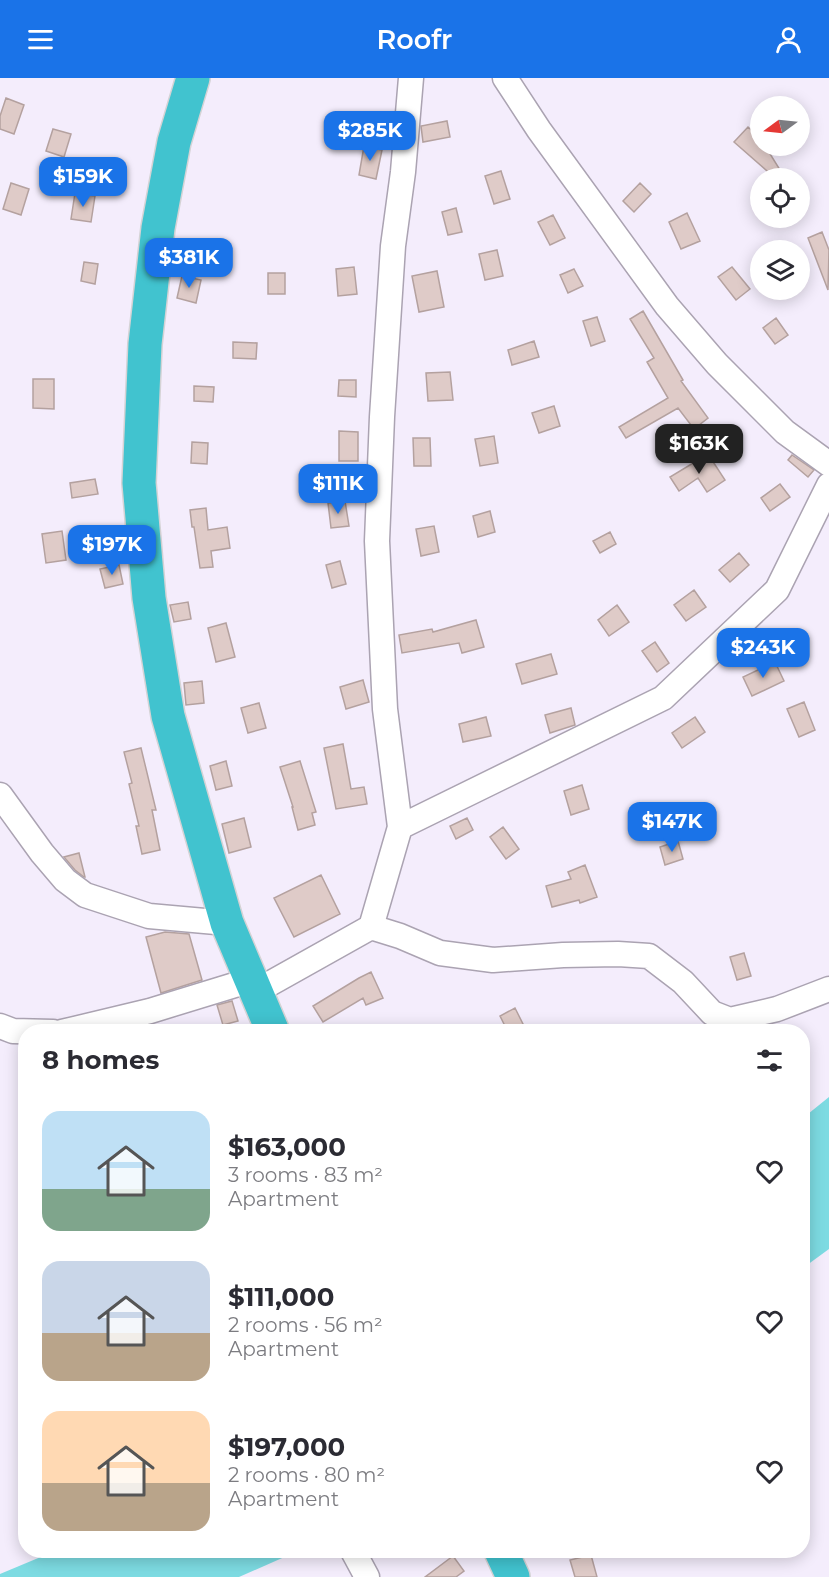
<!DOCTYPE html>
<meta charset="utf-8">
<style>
body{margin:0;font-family:Montserrat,sans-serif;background:#f7f7f7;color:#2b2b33;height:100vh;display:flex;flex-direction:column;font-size:22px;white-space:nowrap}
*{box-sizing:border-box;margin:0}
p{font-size:20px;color:#7c7c81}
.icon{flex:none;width:33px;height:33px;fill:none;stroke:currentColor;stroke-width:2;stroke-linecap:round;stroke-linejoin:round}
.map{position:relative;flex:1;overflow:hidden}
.sheet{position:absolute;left:18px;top:946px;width:792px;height:534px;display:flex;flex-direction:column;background:#fff;border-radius:24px;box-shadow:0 3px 15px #0003}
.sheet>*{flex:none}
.needle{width:39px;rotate:255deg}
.tools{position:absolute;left:750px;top:18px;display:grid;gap:12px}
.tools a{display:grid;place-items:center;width:60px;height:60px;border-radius:50%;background:#fff;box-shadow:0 3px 15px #0003;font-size:30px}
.price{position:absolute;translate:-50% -51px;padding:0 14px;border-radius:12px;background:#1a73e8;color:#fff;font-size:20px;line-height:39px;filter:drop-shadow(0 2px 3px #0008)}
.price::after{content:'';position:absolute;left:50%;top:36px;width:18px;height:14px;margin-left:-9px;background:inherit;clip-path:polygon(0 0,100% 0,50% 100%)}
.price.on{background:#222;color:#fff}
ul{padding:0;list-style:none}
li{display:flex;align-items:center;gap:18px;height:150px;padding:0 24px}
li span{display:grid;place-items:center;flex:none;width:168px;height:120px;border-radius:18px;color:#555}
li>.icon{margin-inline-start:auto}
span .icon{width:72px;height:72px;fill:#fffc;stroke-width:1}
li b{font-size:26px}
h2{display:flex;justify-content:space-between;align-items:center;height:72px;padding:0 24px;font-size:26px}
header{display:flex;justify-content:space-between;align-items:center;height:78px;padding:0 24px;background:#1a73e8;color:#fff;font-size:27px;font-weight:600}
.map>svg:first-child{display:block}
.water{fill:#7ddbe2}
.building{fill:#dfcbc8;stroke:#b4a19f;stroke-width:1.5}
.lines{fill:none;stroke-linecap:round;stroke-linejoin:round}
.minor-casing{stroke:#aba3b2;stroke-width:27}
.highway-casing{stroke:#d4d3d5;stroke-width:36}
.minor{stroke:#fff;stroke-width:24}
.highway{stroke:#41c3cf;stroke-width:33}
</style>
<header><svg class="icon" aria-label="menu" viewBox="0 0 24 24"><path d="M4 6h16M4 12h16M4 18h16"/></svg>Roofr<svg class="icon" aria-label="person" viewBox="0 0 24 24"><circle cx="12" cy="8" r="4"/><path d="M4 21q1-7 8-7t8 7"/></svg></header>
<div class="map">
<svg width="829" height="1499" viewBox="0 0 829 1499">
<rect width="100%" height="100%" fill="#f4edfc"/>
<path class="water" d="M829,1019V1171L803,1190V1040Z
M55,1473H298L239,1499H0V1496Z"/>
<path class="building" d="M6,20L24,27L14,56L0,51V38Z
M447,43L450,59L423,64L421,48Z
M748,49L760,60V68H769L767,71L785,100H775L734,64Z
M53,51L71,56L64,79L46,73Z
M364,68L382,72L376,101L359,97Z
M501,93L510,121L494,126L485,98Z
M11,105L29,111L21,137L3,131Z
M640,105L651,116L634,134L623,123Z
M75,115L95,118L91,144L71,141Z
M456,130L462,154L448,157L442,134Z
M687,135L700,163L681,171L669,144Z
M553,137L565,160L550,167L538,144Z
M822,154L829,172L828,212L808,160Z
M497,172L503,198L485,202L479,176Z
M84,184L98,186L95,206L81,203Z
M354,189L357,216L338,218L336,191Z
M732,189L750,211L736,222L718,199Z
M574,191L583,208L568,215L560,197Z
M437,193L444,229L419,234L412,198Z
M268,195H285V216H268Z
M182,198L201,202L196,225L177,220Z
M643,233L683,302L681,303L708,340L694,351L678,330L626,360L619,349L668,320L647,284L654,280L630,241Z
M597,239L605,263L591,268L583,243Z
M776,240L788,257L775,266L763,250Z
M534,263L539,279L512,287L508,272Z
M233,264L257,265L256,281L233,280Z
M450,294L453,322L428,323L426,295Z
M33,301H54V331L33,330Z
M339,302H356V319L338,318Z
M194,308L214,309L213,324L194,323Z
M554,328L560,348L539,355L532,335Z
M339,353L358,354V383H339Z
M494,358L498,385L480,388L475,361Z
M413,360H430L431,388H414Z
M192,364L208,365L207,386L191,385Z
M708,376L725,402L707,414L698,400L679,413L670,399Z
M792,377L814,392L808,399L788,382Z
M95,401L98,416L72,420L70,405Z
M780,406L790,419L770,433L761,420Z
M345,423L349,448L331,450L328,425Z
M206,430L208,452L227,449L230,470L211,473L213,489L200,490L194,449H192L190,432Z
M490,433L495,454L478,459L473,438Z
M434,448L439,474L421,478L416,451Z
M62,453L66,482L46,485L42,456Z
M610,454L616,466L600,475L593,463Z
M739,475L749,487L730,504L719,492Z
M340,483L346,506L332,510L326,487Z
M119,487L123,506L105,510L100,491Z
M694,512L706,529L686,543L674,527Z
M188,524L191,541L174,544L170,527Z
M617,527L629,544L609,558L598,542Z
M476,542L484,569L462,575L459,565L402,575L399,557L432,551L433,554Z
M226,545L235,579L216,584L208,550Z
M655,564L669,585L657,594L642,573Z
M551,576L557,596L522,606L516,586Z
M775,584L784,603L752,618L743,599Z
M363,602L369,624L346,631L340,609Z
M202,603L204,625L186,627L184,605Z
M804,624L815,652L799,659L787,631Z
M259,625L266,650L248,655L241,630Z
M571,630L575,647L550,655L545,637Z
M486,639L491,658L463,664L459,646Z
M695,639L705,654L682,670L672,655Z
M343,666L351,711L364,709L367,726L336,731L324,670Z
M141,670L156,732H152L160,772L142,776L136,748H139L129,706L132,705L124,674Z
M226,683L232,708L216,712L210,688Z
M300,683L316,734L312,735L315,747L298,752L292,729H293L280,689Z
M582,707L589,731L571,737L564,713Z
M244,740L251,769L229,775L222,746Z
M467,740L473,752L456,761L450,748Z
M503,749L519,771L506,781L490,759Z
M678,763L683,781L665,787L660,769Z
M79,775L85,799H84L75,792L64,779Z
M585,787L597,819L580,825L579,822L552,829L546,808L571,801L568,794Z
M321,797L340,836L294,859L274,820Z
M165,854L189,856L202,902L161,915L146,859Z
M744,875L751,898L737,902L730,879Z
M371,894L383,920L366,927L363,920L323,944L313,928L359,900Z
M232,923L238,943L223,947L217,927Z
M515,930L525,950L518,954H508L500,938Z
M591,1477L597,1499H575L570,1482Z
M453,1478L464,1493L456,1499H425Z"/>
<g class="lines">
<g class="minor-casing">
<path id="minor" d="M505,0L539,52L667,228L717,286L785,354L829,386
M0,717L42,775L65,802L85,817L149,838L227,845
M400,749L385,631L377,463L382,339L393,168L403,94L411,0
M371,849L400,858L440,875L493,882L563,877L618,876L649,878L683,904L712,935L730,942L777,931L829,911
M255,914L371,849L400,749L663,620L777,512L829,407
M0,948L13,953L53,954
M62,954L150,933L251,902
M353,1473L367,1499"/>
</g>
<g class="highway-casing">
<path id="highway" d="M193,0L174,64L158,150L145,266L139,405L149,520L168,638L227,845L273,954
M501,1473L513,1499"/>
</g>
<use href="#minor" class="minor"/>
<use href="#highway" class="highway"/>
</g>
</svg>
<div class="tools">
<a><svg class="needle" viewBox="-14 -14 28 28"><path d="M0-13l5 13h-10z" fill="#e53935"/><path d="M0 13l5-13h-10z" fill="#7c7c81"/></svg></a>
<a><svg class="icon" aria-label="locate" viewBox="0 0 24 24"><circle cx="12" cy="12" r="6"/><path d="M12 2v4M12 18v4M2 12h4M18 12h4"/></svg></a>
<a><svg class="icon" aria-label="layers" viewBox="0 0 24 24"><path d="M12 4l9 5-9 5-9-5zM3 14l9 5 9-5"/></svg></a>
</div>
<b class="price" style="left:370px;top:84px">$285K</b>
<b class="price" style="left:83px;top:130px">$159K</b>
<b class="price" style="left:189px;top:211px">$381K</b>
<b class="price on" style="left:699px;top:397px">$163K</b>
<b class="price" style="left:338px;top:437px">$111K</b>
<b class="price" style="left:112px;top:498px">$197K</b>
<b class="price" style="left:763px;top:601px">$243K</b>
<b class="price" style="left:672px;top:775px">$147K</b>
<section class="sheet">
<h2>8 homes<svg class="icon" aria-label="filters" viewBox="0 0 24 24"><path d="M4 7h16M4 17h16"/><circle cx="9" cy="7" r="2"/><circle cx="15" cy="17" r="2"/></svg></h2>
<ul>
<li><span style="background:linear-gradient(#bfe0f5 65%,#7fa58c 0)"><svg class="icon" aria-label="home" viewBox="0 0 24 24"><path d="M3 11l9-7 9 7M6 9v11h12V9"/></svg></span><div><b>$163,000</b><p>3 rooms · 83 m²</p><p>Apartment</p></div><svg class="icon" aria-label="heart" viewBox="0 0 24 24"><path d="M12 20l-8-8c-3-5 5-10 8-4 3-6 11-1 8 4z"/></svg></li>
<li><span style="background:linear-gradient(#c9d6e8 60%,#b9a48a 0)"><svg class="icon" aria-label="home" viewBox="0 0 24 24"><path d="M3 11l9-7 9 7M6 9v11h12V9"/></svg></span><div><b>$111,000</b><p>2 rooms · 56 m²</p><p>Apartment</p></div><svg class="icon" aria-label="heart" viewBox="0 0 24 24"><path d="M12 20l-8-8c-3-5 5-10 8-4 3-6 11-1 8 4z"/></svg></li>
<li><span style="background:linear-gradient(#ffd9b3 60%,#b9a48a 0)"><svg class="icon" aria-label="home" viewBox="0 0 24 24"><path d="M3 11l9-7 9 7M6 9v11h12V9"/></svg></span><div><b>$197,000</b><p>2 rooms · 80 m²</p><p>Apartment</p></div><svg class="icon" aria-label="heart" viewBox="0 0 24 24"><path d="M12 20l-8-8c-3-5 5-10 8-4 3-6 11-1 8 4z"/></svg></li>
</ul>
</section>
</div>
